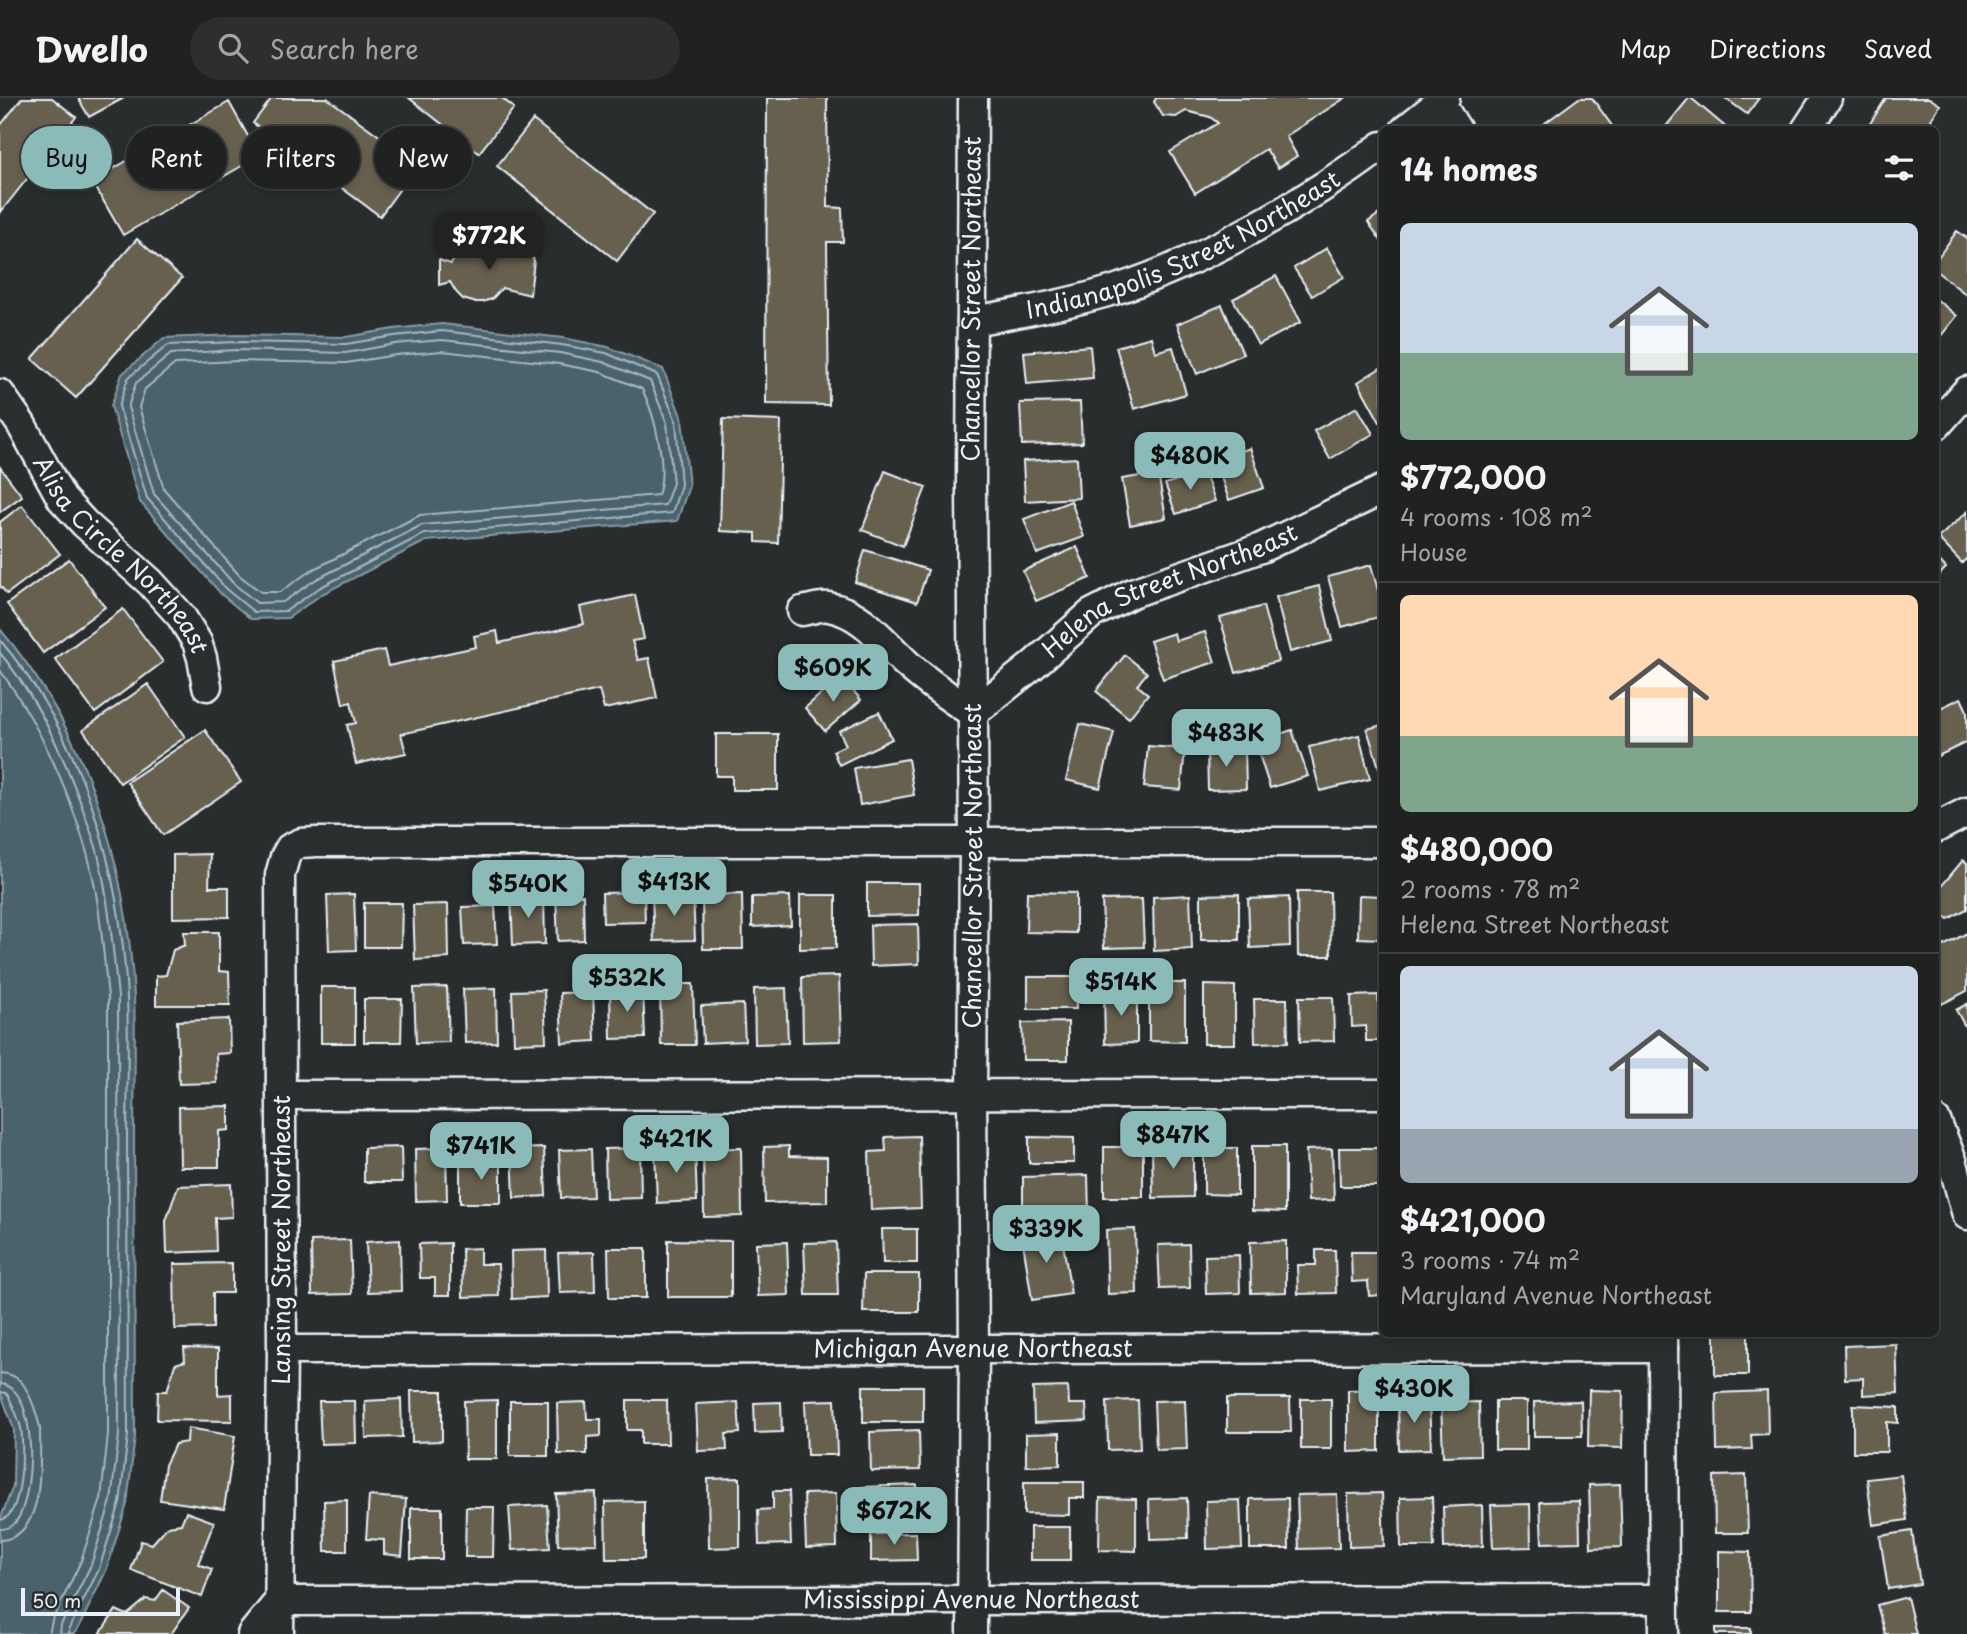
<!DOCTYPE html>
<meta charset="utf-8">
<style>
body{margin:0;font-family:"Playpen Sans",sans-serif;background:#2d2f2f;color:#f1f3f6;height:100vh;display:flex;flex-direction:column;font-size:26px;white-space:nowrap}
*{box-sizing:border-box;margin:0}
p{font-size:23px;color:#a2a4a5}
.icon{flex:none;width:38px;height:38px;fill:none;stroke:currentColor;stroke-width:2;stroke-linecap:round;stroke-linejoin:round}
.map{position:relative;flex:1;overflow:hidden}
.side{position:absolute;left:1379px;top:28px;width:560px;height:1211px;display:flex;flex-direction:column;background:#202222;border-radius:10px;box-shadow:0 4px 10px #0003,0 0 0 2px #3d3f40}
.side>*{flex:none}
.top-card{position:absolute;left:21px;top:28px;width:665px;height:63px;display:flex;gap:14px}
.scale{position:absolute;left:21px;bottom:18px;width:159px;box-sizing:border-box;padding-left:7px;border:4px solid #e8f1f8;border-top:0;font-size:19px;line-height:24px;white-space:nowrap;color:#e8f1f8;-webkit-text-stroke:5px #2a2d2e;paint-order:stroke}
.price{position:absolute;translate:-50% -60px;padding:0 16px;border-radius:14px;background:#8bbbb9;color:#111;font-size:23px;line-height:46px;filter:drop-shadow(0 2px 4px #0008)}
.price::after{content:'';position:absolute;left:50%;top:42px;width:21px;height:16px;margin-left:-10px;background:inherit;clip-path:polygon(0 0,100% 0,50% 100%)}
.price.on{background:#222;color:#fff}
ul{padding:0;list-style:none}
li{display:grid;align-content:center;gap:14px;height:371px;padding:0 21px}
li+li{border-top:2px solid #3d3f40}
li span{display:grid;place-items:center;height:217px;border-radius:10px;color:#555}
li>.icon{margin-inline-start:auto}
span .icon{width:126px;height:126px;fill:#fffc;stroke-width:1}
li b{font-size:30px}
h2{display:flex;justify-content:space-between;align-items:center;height:84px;padding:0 21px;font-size:30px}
.tag{padding:0 24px;border-radius:32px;background:#202222;box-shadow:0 4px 10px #0003,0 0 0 2px #3d3f40;font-size:24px;line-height:63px}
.tag.on{background:#8bbbb9;color:#111}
header{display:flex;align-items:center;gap:42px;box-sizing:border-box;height:98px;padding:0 35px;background:#202222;border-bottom:2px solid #3d3f40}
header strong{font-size:33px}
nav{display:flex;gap:38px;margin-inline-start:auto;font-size:24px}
.search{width:490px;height:63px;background:#2d2f2f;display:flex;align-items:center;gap:18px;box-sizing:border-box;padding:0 24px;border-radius:38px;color:#a2a4a5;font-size:26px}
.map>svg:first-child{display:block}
.water{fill:#49626d;stroke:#899ba5;stroke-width:2}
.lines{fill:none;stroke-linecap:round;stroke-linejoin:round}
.shore{stroke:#a8b8c0;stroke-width:2}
.building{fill:#686150;stroke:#e8f1f8;stroke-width:2}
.minor-casing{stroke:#e8f1f8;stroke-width:33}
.minor{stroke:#2a2d2e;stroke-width:28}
.labels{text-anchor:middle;stroke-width:7;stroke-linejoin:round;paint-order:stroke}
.street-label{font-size:24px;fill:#e8f1f8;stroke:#2a2d2e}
</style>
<header>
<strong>Dwello</strong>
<div class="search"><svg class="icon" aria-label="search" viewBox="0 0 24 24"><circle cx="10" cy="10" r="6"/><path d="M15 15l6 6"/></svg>Search here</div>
<nav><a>Map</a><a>Directions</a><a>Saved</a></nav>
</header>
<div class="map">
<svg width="1967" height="1536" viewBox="0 0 1967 1536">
<rect width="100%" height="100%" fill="#2a2d2e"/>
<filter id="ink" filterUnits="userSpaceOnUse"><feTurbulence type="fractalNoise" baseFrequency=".0143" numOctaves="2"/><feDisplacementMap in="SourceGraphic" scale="14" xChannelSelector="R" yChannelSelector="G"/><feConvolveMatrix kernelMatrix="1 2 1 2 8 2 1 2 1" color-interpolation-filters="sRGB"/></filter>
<g filter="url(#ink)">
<path class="water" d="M442,226L563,240L608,249L663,271L682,321L689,388L677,423L426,443L322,496L288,520L251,521L222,497L140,404L111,308L122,276L164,240L236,237L346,239L393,231Z
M0,531C87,634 127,764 134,898C136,945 134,993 134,1041C135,1140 135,1239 135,1338L127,1406L106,1473L79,1529L74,1536H0V1422L13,1388L14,1331L0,1293Z"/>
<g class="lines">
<path class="shore" d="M442,233L562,247L606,255L657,277L676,323L681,387L672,415L424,436L319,490L286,513L254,514L227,492L147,400L119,308L128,280L168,247L236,244L346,246L394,238Z
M442,242L560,255L603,264L650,283L667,325L673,385L665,407L422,427L315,482L283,504L257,505L233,485L154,396L128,309L136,285L171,256L236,252L346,255L395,246Z
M442,253L559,266L600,274L642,291C655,317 668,369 658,397L420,417L310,473L280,494H261L240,478L164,391L139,309L145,291L175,266L236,263L346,265L396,257Z
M0,542C83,640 121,772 127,899C129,948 127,998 127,1047C128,1144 128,1241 128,1337L120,1405L99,1471L69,1531V1536
M0,555C40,603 66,662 86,720C90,732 95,744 98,756C109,802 113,851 118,899L119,1337L111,1403L91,1467L61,1527L60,1536
M0,572C40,627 68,690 87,755C100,800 103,853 108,899V1336L101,1401L81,1463L52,1523L49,1536
M0,1275C22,1276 27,1291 34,1309C36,1316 39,1323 40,1331C40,1363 46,1440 0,1442
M0,1286C40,1288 35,1402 15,1425C11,1430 6,1431 0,1431
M0,1294L6,1295L9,1299C13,1309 19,1320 21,1330C24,1349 23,1420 0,1422"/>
</g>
<path class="building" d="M22,0H52L76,19L0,115V28Z
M78,0H124L89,19Z
M272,0H327L418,66L380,118L253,25Z
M409,0H502L514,10L479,55Z
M767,0H827L828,109L842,110L843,144H827L829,307L766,306Z
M1156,0H1345L1286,38L1297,58L1278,70L1266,51L1195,95L1170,54L1218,25L1210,19L1186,13L1176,19L1163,18L1154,4Z
M1579,0H1592L1615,32H1550L1545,25Z
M1689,0H1691L1729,32H1663Z
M1725,0H1759L1747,16Z
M1886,0H1929L1940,7L1925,32H1866Z
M229,4L259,58L123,137L92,83Z
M533,22L653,116L617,163L497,68Z
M1382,114V144L1368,124Z
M1957,133L1967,140V197L1936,173V162Z
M519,138L534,162L530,197L502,190L492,201L482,204H473L463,201L456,194L450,184L439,187V162L451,166L459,154L472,148H483L492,151L498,157Z
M137,141L182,180L76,300L32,261Z
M1327,150L1344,179L1312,198L1294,170Z
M1276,178L1301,224L1258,247L1233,201Z
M1936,201L1957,218L1936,244Z
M1222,207L1243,256L1197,276L1177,226Z
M1151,239L1155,254L1173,249L1186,296L1134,311L1116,249Z
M1090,248L1093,280L1027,286L1024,254Z
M1382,269V328L1358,284Z
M1080,304L1082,345L1022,347L1020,305Z
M1357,309L1373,336L1330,361L1314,333Z
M723,321L781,323L778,445L756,444V435L720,433Z
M1250,350L1264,390L1229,402L1215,362Z
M1077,360L1079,400L1025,403L1023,363Z
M0,369L22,398L0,414Z
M885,373L926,389L903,448L862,432Z
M1204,373L1215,403L1176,416L1165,386Z
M1158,375L1166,420L1130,427L1122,381Z
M1071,403L1084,439L1037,456L1024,421Z
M22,407L60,456L7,496L0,488V424Z
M1967,414V460L1962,465L1938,440Z
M1077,449L1090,480L1036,503L1023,473Z
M865,452L928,472L917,504L855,484Z
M1936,459L1946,470L1936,480Z
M69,461L105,509L43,555L7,506Z
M1371,467L1382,507V518L1342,529L1328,479Z
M1319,488L1332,543L1290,554L1276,499Z
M635,497L644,541L632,543L638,562L649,560L657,600L604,611L599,592L401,636L406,655L356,666L347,627L356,625L351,604L343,606L334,563L384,552L388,568L476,549L474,538L497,533L499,545L584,526L580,509Z
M1263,508L1278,563L1236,575L1220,520Z
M123,511L163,564L95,615L55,561Z
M1205,534L1215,564L1163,581L1150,543L1174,535L1176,543Z
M1125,557L1147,575L1137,587L1148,596L1129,620L1096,593Z
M841,578L861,602L825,633L805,610Z
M148,586L185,639L120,685L83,632Z
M1961,600L1967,613V644L1936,659V612Z
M879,614L892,641L839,667L833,653L846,647L839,633Z
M1080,626L1114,634L1100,690L1066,682Z
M1382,627V679L1367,631Z
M205,632L241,684L163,737L127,684Z
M1292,632L1308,678L1270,690L1255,644Z
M716,636H778V692H732V678H716Z
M1359,637L1370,681L1320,693L1309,649Z
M1148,648L1185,651L1181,692L1144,689Z
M1245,651L1246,691L1208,692L1207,652Z
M908,661L914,697L860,707L854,670Z
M210,756L209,789H229V819L173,820V757Z
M1963,762L1967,765V811L1948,821L1936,810V787L1940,790Z
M867,785H919V817L867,818Z
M644,794L645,824L603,825L602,795Z
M1027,794L1076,795V835L1026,834Z
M1297,794H1330L1331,858H1298Z
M354,796L356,852L329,853L327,797Z
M693,796L695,842L654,843L652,798Z
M742,796L743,851H703L702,797Z
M1239,796V842H1201V797Z
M544,797L545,846L513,847L511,798Z
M556,797H583L584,842L558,843Z
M800,797H836V850L800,851Z
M1190,797L1192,851L1154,853L1153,799Z
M1359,797L1382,798V841L1358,840Z
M790,798L791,827L752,829V799Z
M1289,799L1290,848L1250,850L1248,801Z
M1142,801L1144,849L1104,850L1102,802Z
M364,805H402L401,849H364Z
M448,806L449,860L415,862L413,807Z
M495,808L497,846L464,847L462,809Z
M918,826L919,866L871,868L870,827Z
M184,834H219V873L229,874L230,907H156V878L166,877L173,852L185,847Z
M1967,835V893L1942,906L1936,894V852Z
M839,878L841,943L803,944L802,879Z
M1028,879H1076V911H1028Z
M1149,885H1185V944L1149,943Z
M660,886H693L695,947H661Z
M1204,887L1235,888V946H1204Z
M321,889H355V945H321Z
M447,889L449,944L416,945L414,890Z
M496,890L497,944L465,945L463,891Z
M786,890L788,945L755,946L754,891Z
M643,891L645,940L611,941L610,892Z
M544,892L546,944L514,945L512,893Z
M593,894L595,943L562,945L560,895Z
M1104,895H1137V945L1105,946Z
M1378,897L1380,943H1366V928L1352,929L1351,898Z
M1299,899H1333L1334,943L1300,944Z
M364,901H402L401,944H364Z
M1254,901H1287L1288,944L1255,945Z
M743,906L745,943L703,945L701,908Z
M1967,906V932L1956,912Z
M229,921L230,955L216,956L217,985L179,986L177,923Z
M1068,924V962H1023L1022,925Z
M229,1008V1032L219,1033V1069H180L179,1009Z
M919,1038L921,1110L871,1112L869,1054L886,1053L885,1039Z
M1029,1039L1074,1040V1065H1029Z
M1193,1047V1099L1153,1100L1152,1048Z
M789,1048V1058L827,1059V1104L765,1105L764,1049Z
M1252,1048H1285V1114L1252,1113Z
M401,1049L402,1084H364V1050Z
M1104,1049H1143V1099H1104Z
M446,1050L447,1102L416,1103L415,1051Z
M544,1050L546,1098L514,1100L512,1051Z
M640,1050L641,1100L606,1101L605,1051Z
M695,1050L697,1103L657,1105L655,1051Z
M741,1050L742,1118L704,1119L703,1051Z
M1204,1050H1237V1097L1204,1096Z
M1339,1050H1382V1088H1340Z
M591,1051L593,1099L561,1100L559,1052Z
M1332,1051L1334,1102L1308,1103L1306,1052Z
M501,1062V1105H460V1063Z
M1088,1077L1089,1118L1023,1119V1079Z
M231,1086L232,1119L215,1120L216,1153L167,1155L166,1123L178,1088Z
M882,1131H917V1165H883Z
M1135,1131L1137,1195L1108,1196L1106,1132Z
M1061,1132L1071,1196L1032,1202L1022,1138Z
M350,1142L352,1196L312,1197L311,1143Z
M400,1142L401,1193L368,1194L366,1144Z
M668,1142L731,1143V1199H668Z
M1286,1143V1194L1251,1195L1250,1144Z
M787,1144L789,1197L758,1198L756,1145Z
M836,1144L838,1197H806L804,1145Z
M450,1145V1197H435V1180H420L419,1146Z
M1189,1146L1190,1190L1160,1191L1158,1147Z
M480,1150V1166H498L499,1198L463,1199L462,1151Z
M608,1150H646V1200H609Z
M546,1152L547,1199L512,1201L511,1153Z
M1316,1152H1335L1336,1195L1298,1196L1297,1167H1316Z
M594,1154L595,1194L560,1195L558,1155Z
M1351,1154H1382V1197L1369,1198L1368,1183L1352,1184Z
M1239,1157L1240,1195L1206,1196L1205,1158Z
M232,1165V1195H213V1230L175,1231L174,1166Z
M864,1176H919V1214H863Z
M1715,1236H1748V1277H1715Z
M1896,1246L1898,1295L1863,1297V1280L1845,1281L1844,1248Z
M184,1250L218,1251V1297L232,1296V1323L157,1322L158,1293H167L175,1266L185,1263Z
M863,1288H923V1324H863Z
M1068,1289L1069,1306H1086L1087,1323L1034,1325L1033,1290Z
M1379,1291V1353L1348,1354V1292Z
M1589,1292L1623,1293L1622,1350L1588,1349Z
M411,1293H442V1343L412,1344Z
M1767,1293L1768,1336L1751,1337L1752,1351L1717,1352L1716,1295Z
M1227,1300H1290L1291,1334H1227Z
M401,1301L402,1339L366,1340L365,1303Z
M1301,1301H1331V1351H1301Z
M497,1302V1361H465L464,1303Z
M627,1302H667L668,1346H641V1332H627Z
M835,1302L837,1357H807L805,1303Z
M1138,1302L1140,1351L1108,1352L1107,1303Z
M1185,1302L1187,1351L1156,1352L1154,1303Z
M1429,1302L1431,1351L1399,1352L1398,1303Z
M319,1303H355L356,1345L321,1346Z
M510,1303H548V1358H510Z
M1495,1303H1527V1352H1495Z
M1581,1303L1582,1338H1534V1304Z
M586,1304L587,1321H601V1338L587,1339V1356H558L557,1305Z
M738,1304L740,1335L726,1336L727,1352L698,1353L696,1306Z
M781,1304L782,1334L755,1335L754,1305Z
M1479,1304L1480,1357L1443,1358L1441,1305Z
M1853,1307L1898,1309V1325L1887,1324V1354H1853Z
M188,1330L235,1338L224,1411L160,1402L165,1367L175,1346L187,1344Z
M919,1332L920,1372L871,1373L870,1334Z
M1060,1335V1367L1026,1368V1336Z
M1746,1377L1748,1435H1715L1714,1378Z
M1901,1377L1907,1422L1873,1427L1867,1381Z
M740,1380V1449L709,1450L708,1381Z
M1024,1384H1084V1400H1069V1417L1024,1416Z
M1620,1386L1622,1449L1591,1450L1589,1387Z
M917,1387L919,1421L863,1423L862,1389Z
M773,1393H789L791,1446L759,1447L758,1412L773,1411Z
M596,1395L597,1446L558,1447L556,1396Z
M836,1395L837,1449L806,1450L804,1396Z
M1382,1395L1384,1448L1349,1449L1348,1396Z
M1337,1396L1339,1450L1299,1451L1297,1397Z
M369,1398L406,1401L402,1458L384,1456V1442L366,1441Z
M1432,1399L1434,1449H1401L1400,1400Z
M1100,1400L1136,1401V1453L1099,1452Z
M1187,1400L1188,1440L1150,1441L1149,1401Z
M1288,1400L1289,1451H1250V1401Z
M347,1402V1453H325L324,1403Z
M1240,1402L1242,1450L1207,1451L1206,1403Z
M644,1403V1461H606L605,1404Z
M1579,1403L1580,1444L1542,1445L1540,1404Z
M1530,1406L1531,1449L1493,1450L1491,1407Z
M547,1407L550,1450L512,1452L509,1409Z
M1482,1407L1483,1448L1444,1450L1443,1409Z
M466,1409H494L493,1459H465Z
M411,1410H442V1461H411Z
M186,1414L214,1424L198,1466L212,1471L202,1499L131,1472L141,1443L152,1446L168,1428L181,1426Z
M1030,1429H1070V1462H1030Z
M1912,1433L1920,1486L1888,1491L1880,1438Z
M916,1435L917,1462L871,1463V1436Z
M1719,1453L1750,1454L1751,1514H1719Z
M163,1492L189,1510L171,1536H100L116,1512L127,1517L146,1501L155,1503Z
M1907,1499L1916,1536H1885L1877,1507Z
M1716,1530H1751V1536H1716Z"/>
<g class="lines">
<g class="minor-casing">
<g id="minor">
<path d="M1440,5L1457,32"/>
<path d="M1405,32L1445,0"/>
<path d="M1806,32L1827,0"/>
<path id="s1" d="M972,223C1020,215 1067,206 1114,192C1205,163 1306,104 1382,48"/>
<path id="s2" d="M0,296L21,326L62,401L85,426L150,484L181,518L197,544L202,560L207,588"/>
<path d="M1936,328L1967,293"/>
<path id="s3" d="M802,513C810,512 821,507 829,509C863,515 883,544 907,566C927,584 950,600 973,615L1032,568L1091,516L1132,495L1261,450L1382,392"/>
<path d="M1936,730L1967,714"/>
<path d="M282,997L1382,996"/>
<path d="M1936,1023L1952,1062L1967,1117"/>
<path d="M1663,1236L1664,1536"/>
<path id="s4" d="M282,1252L1663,1250"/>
<path id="s5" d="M252,1536L279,1503L1664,1501"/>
<path d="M279,1536L282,1252L280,777L285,759L290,750L301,745L316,744H1382"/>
<path id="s6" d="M972,1536L974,1250L972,997L974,744L971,390L973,0"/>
</g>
</g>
<use href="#minor" class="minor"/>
</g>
</g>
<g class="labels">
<g class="street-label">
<text dy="8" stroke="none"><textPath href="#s1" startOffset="226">Indianapolis Street Northeast</textPath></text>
<text dy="8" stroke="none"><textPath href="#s6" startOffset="1335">Chancellor Street Northeast</textPath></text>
<text dy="8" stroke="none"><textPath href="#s2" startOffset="203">Alisa Circle Northeast</textPath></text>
<text dy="8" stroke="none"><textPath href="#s3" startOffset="443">Helena Street Northeast</textPath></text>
<text dy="8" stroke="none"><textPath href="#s6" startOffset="768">Chancellor Street Northeast</textPath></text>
<text transform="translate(282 1142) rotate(-90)" y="8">Lansing Street Northeast</text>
<text dy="8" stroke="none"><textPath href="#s4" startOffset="691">Michigan Avenue Northeast</textPath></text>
<text dy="8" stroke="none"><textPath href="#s5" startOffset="735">Mississippi Avenue Northeast</textPath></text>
</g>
</g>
</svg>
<div class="scale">50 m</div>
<b class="price on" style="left:489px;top:174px">$772K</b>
<b class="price" style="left:1190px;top:394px">$480K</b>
<b class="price" style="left:833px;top:606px">$609K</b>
<b class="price" style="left:1226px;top:671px">$483K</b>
<b class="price" style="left:674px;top:820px">$413K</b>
<b class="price" style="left:528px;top:822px">$540K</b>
<b class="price" style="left:627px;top:916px">$532K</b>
<b class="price" style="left:1121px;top:920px">$514K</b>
<b class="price" style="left:1173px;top:1073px">$847K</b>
<b class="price" style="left:676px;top:1077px">$421K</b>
<b class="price" style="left:481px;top:1084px">$741K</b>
<b class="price" style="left:1046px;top:1167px">$339K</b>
<b class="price" style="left:1414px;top:1327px">$430K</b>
<b class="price" style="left:894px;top:1449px">$672K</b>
<div class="top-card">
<a class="tag on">Buy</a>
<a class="tag">Rent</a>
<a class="tag">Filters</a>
<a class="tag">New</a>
</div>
<section class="side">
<h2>14 homes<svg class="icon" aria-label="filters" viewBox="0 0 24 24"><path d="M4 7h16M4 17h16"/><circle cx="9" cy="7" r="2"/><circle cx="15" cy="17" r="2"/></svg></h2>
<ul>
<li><span style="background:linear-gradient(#c9d6e8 60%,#7fa58c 0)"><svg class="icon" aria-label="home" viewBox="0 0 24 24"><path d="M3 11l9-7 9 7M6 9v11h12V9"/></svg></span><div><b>$772,000</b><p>4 rooms · 108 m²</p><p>House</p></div></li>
<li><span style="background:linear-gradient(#ffd9b3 65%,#7fa58c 0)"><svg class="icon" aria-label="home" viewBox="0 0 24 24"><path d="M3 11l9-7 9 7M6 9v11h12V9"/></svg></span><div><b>$480,000</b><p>2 rooms · 78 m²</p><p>Helena Street Northeast</p></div></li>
<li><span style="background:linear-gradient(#c9d6e8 75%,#9aa5b1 0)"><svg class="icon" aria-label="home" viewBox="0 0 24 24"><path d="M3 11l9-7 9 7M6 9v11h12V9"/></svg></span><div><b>$421,000</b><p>3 rooms · 74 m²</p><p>Maryland Avenue Northeast</p></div></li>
</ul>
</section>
</div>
